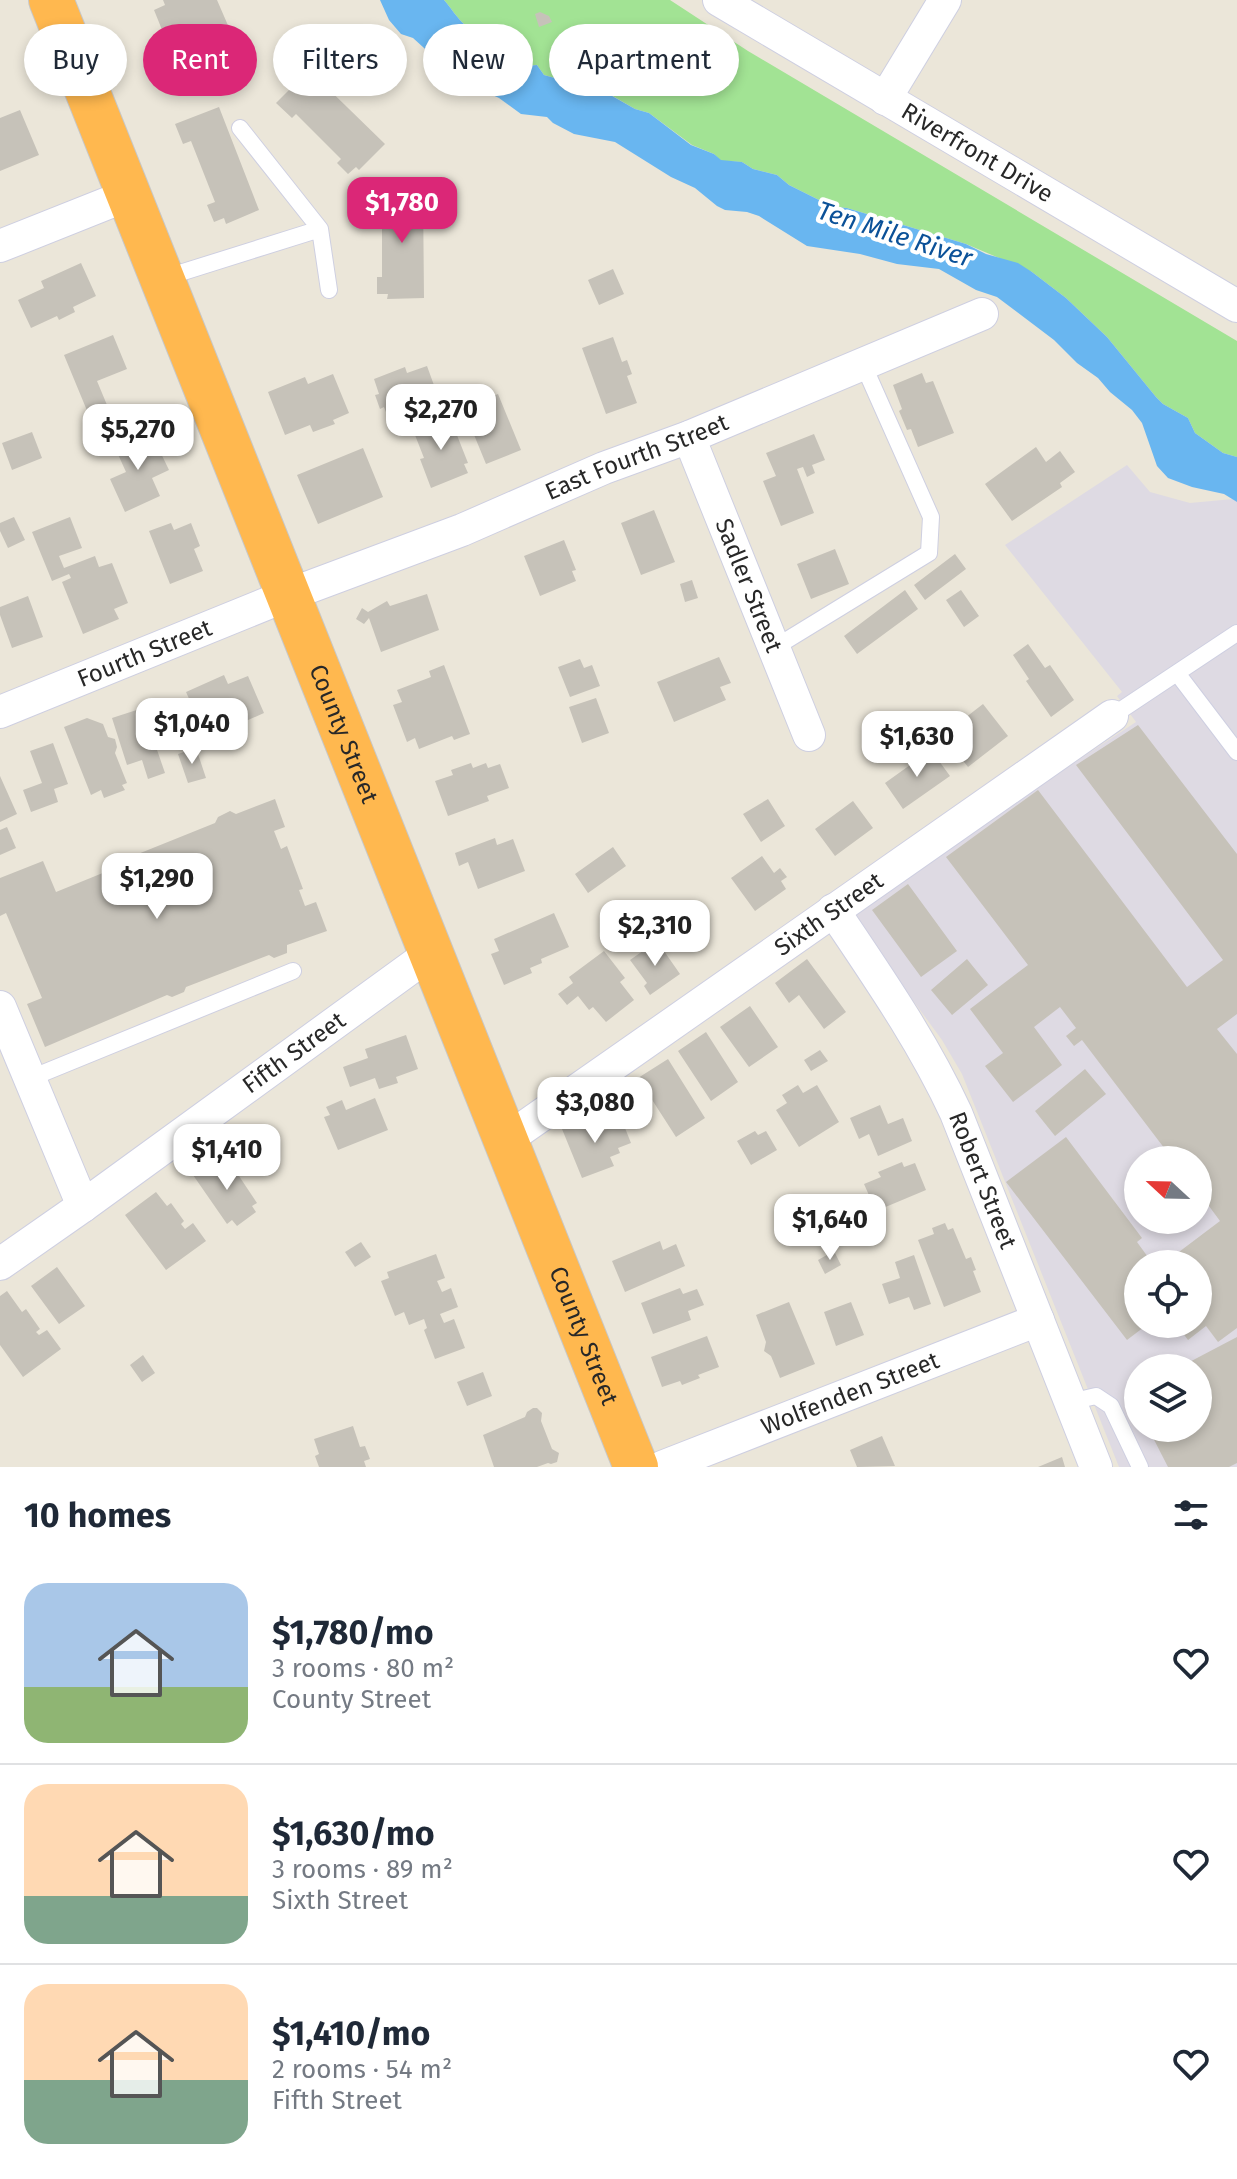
<!DOCTYPE html>
<meta charset="utf-8">
<style>
body{margin:0;font-family:"Fira Sans",sans-serif;background:#f2f2f3;color:#1f2937;height:100vh;display:flex;flex-direction:column;font-size:30px;white-space:nowrap}
*{box-sizing:border-box;margin:0}
p{font-size:26px;color:#747a83}
.icon{flex:none;width:44px;height:44px;fill:none;stroke:currentColor;stroke-width:2;stroke-linecap:round;stroke-linejoin:round}
.map{position:relative;height:1467px;overflow:hidden}
.panel{display:flex;flex-direction:column;background:#fff;flex:1}
.panel>*{flex:none}
.hud{position:absolute;left:24px;top:24px;width:800px;height:72px;display:flex;gap:16px}
.needle{width:52px;rotate:292deg}
.buttons{position:absolute;left:1124px;top:1146px;display:grid;gap:16px}
.buttons a{display:grid;place-items:center;width:88px;height:88px;border-radius:50%;background:#fff;box-shadow:0 4px 12px #0003;font-size:40px}
.price{position:absolute;translate:-50% -68px;padding:0 18px;border-radius:16px;background:#fff;color:#222;font-size:26px;line-height:52px;filter:drop-shadow(0 2px 4px #0008)}
.price::after{content:'';position:absolute;left:50%;top:48px;width:24px;height:18px;margin-left:-12px;background:inherit;clip-path:polygon(0 0,100% 0,50% 100%)}
.price.selected{background:#db2777;color:#fff}
ul{padding:0;list-style:none}
li{display:flex;align-items:center;gap:24px;height:200px;padding:0 24px}
li+li{border-top:2px solid #e0e1e3}
li span{display:grid;place-items:center;flex:none;width:224px;height:160px;border-radius:24px;color:#555}
li>.icon{margin-inline-start:auto}
span .icon{width:96px;height:96px;fill:#fffc;stroke-width:1}
li b{font-size:34px}
h2{display:flex;justify-content:space-between;align-items:center;height:96px;padding:0 24px;font-size:34px}
.chip{padding:0 28px;border-radius:36px;background:#fff;box-shadow:0 4px 12px #0003;font-size:28px;line-height:72px}
.chip.selected{background:#db2777;color:#fff}
.map>svg:first-child{display:block}
.industrial{fill:#dedae3;fill-rule:evenodd}
.green{fill:#a2e394}
.water{fill:#69b6f0}
.building{fill:#c6c2b9}
.lines{fill:none;stroke-linecap:round;stroke-linejoin:round}
.lane-casing{stroke:#cecfe1;stroke-width:18}
.street-casing{stroke:#cecfe1;stroke-width:34}
.highway-casing{stroke:#c7c7c7;stroke-width:46}
.lane{stroke:#fff;stroke-width:16}
.street{stroke:#fff;stroke-width:32}
.highway{stroke:#ffb84f;stroke-width:44}
.labels{text-anchor:middle;stroke-width:8;stroke-linejoin:round;paint-order:stroke}
.street-label{font-size:24px;fill:#282828;stroke:#fff}
.water-label{font-size:26px;font-style:italic;fill:#0b5198;stroke:#fff}
</style>
<div class="map">
<svg width="1237" height="1467" viewBox="0 0 1237 1467">
<rect width="100%" height="100%" fill="#ebe6d9"/>
<path class="industrial" d="M1127,465L1150,492L1190,503L1233,499L1237,502V1467H1119L962,1074L942,1040L854,920L857,909L867,900L1136,722L1117,696L1122,692L1005,545ZM1138,1160H1198V1220H1138ZM1138,1264H1198V1324H1138ZM1138,1368H1198V1428H1138Z"/>
<path class="green" d="M444,0H670L748,51L1237,341V457L1223,453L1195,433L1188,418L1163,404L1156,397L1107,337L1066,298L1032,272L966,244L847,208L836,207L821,201L789,185L777,175L753,169L742,162L721,161L714,154L692,145L649,113L635,109L594,85L591,92L576,84L544,75L537,65C514,68 498,47 482,34C477,30 470,29 465,25C457,18 451,8 444,0Z"/>
<path class="water" d="M380,0H444C451,8 457,18 465,25C470,29 477,30 482,34C498,47 514,69 537,65L544,75L576,84L590,92L593,85L635,109L649,113L691,145L714,154L721,160L742,162L753,169L777,175L789,185L821,201L836,207L847,208L966,244L986,254L1018,263L1032,272L1066,298L1107,337L1156,397L1163,404L1188,418L1195,433L1223,453L1237,457V502L1224,494L1192,487L1168,478L1157,466L1142,423L1132,410L1110,392L1098,378L1077,363L1054,340L997,297L976,290L939,269L897,264L860,254L807,246L759,216L747,212L725,210L717,206L695,188L671,177L615,142L574,134L553,123L547,117L521,114L499,98L471,85L434,57L413,38L401,34L389,20Z"/>
<path class="building" d="M163,0H217L230,30L218,35L215,41L202,46L195,42L171,52L154,10L165,5Z
M540,12L549,16L552,22L539,27L535,14Z
M309,70L385,144L359,170L356,167L348,174L337,163L341,159L296,114L292,118L276,103Z
M219,107L259,210L226,224L224,218L214,222L207,205L215,202L191,141L183,144L175,124Z
M20,110L39,155L0,171V118Z
M375,193H423L424,298L387,299L388,294H377V277H382V209H376Z
M81,263L96,296L73,307L75,312L59,320L57,316L31,328L18,300L44,288L41,281Z
M613,269L624,294L599,305L588,280Z
M113,335L127,369L97,381L107,405L88,413L64,355Z
M613,337L622,362L627,360L632,374L627,376L637,403L606,414L582,348Z
M427,366L439,399L422,405L426,413L391,425L384,407L380,409L375,395L379,394L374,379L405,367L407,373Z
M922,373L926,383L933,381L954,433L918,447L911,429L907,430L899,411L902,409L893,385Z
M333,374L349,413L333,420L335,424L313,432L310,425L285,435L268,392L305,377L308,384Z
M498,394L521,450L486,464L463,408Z
M449,415L468,463L464,464L468,473L431,488L420,459L424,458L413,430Z
M32,432L42,458L12,470L2,443Z
M131,433L138,447L154,439L169,470L152,478L160,496L125,512L110,479L126,472L112,441Z
M814,434L825,460L812,465L815,473L807,477L803,467L797,469L814,513L781,526L763,481L776,476L766,453Z
M1036,447L1046,462L1060,451L1075,472L1060,483L1062,487L1012,521L985,484Z
M363,448L383,497L318,524L297,475Z
M654,510L675,562L641,575L621,523Z
M14,517L25,540L8,548L0,531V523Z
M70,517L82,548L59,556L64,568L95,556L99,567L112,563L128,603L114,609L119,619L83,634L62,582L71,578L69,574L52,581L32,532Z
M171,523L174,530L191,523L200,546L194,549L203,571L170,584L149,531Z
M564,540L576,570L572,571L576,581L540,596L524,556Z
M835,549L849,584L811,599L797,564Z
M955,554L966,569L925,600L914,585Z
M692,580L698,598L685,602L680,584Z
M905,590L918,609L857,654L844,636Z
M961,590L979,616L964,627L946,600Z
M427,594L439,630L381,652L369,618L364,624L356,619L362,608L368,612L387,601L390,606Z
M28,596L43,637L12,648L0,615V607Z
M1028,644L1045,668L1050,665L1074,700L1051,717L1026,681L1029,679L1013,655Z
M719,657L731,683L720,687L726,700L674,722L657,682Z
M580,659L584,668L592,665L600,686L570,697L558,667Z
M444,665L470,734L454,740L452,736L419,749L415,738L407,742L393,705L402,702L397,690L431,677L429,671Z
M224,675L228,684L248,676L264,713L207,738L186,692Z
M596,698L609,733L582,743L569,707Z
M983,704L1008,736L968,767L943,735Z
M152,705L164,741L155,744L165,773L148,779L142,760L127,765L112,718Z
M87,718L103,724L108,737L115,739L117,747L115,753L127,783L122,785L125,790L104,798L101,790L91,795L64,727Z
M1138,725L1237,854V1014L1217,1029L1237,1054V1328L1218,1342L1206,1326L1188,1340L1176,1324H1198V1264H1163L1220,1221L1203,1198L1198,1202V1160H1167L1171,1157L1082,1040L1074,1046L1066,1036L1076,1028L1060,1007L1034,1027L1062,1065L1013,1102L985,1066L1003,1053L970,1009L1028,965L946,857L1038,790L1187,987L1223,960L1076,765Z
M53,743L68,784L54,789L58,802L31,812L23,790L42,783L30,751Z
M196,748L206,778L188,783L178,754Z
M931,750L950,776L903,809L885,783Z
M471,763L473,768L486,763L488,768L500,764L509,788L487,796L489,801L448,816L435,781L453,775L451,770Z
M0,776L17,814L0,822Z
M275,799L285,827L274,831L281,849L287,846L303,889L299,890L305,906L316,902L327,931L287,945V953L274,958L269,955L186,987L184,992L172,997L167,995L45,1047L27,1004L42,998L6,913L0,916V878L43,861L56,892L115,868L114,859L128,853L133,856L215,823L218,817L230,811L236,814Z
M768,799L785,826L761,842L743,814Z
M853,801L873,828L835,856L815,829Z
M7,827L16,848L0,855V830Z
M495,838L497,845L513,839L525,871L478,889L468,862L459,866L455,853Z
M613,847L626,866L588,893L575,874Z
M762,856L774,873L780,868L787,877L781,881L786,889L755,911L731,878Z
M908,884L957,951L921,977L872,910Z
M554,913L569,947L541,959L542,963L530,968L532,973L504,985L491,954L499,951L494,939Z
M657,941L680,974L650,995L644,986L647,983L630,960Z
M604,951L625,978L620,982L634,1000L606,1022L593,1007L589,1010L578,996L567,1005L558,994L573,983L569,977Z
M807,959L846,1012L824,1029L799,995L789,1003L775,983Z
M967,959L988,985L952,1015L931,990Z
M750,1006L778,1047L749,1067L720,1027Z
M706,1032L738,1082L711,1101L678,1051Z
M406,1035L418,1069L396,1077L398,1083L379,1089L375,1078L350,1087L343,1067L368,1058L365,1049Z
M820,1050L828,1061L811,1071L804,1060Z
M668,1059L705,1118L676,1137L638,1078Z
M1085,1069L1106,1094L1055,1136L1035,1111Z
M798,1085L803,1093L817,1085L839,1122L799,1147L776,1110L787,1103L782,1095Z
M375,1098L388,1130L338,1150L324,1117L330,1115L326,1107L342,1100L346,1110Z
M880,1105L888,1124L903,1118L912,1141L878,1156L869,1134L859,1139L850,1118Z
M596,1115L602,1131L623,1123L631,1143L618,1148L620,1153L610,1157L614,1166L582,1178L562,1129Z
M755,1131L758,1135L766,1131L777,1150L751,1165L737,1141Z
M1066,1137L1142,1238L1137,1242L1153,1264H1138V1324H1148L1127,1340L1006,1182Z
M216,1159L221,1166L229,1161L257,1203L252,1206L256,1212L237,1226L232,1220L227,1224L193,1175Z
M902,1162L904,1167L915,1163L926,1190L876,1211L864,1184L881,1177L878,1172Z
M156,1192L167,1206L171,1203L184,1221L181,1224L185,1229L193,1223L206,1241L166,1270L125,1215Z
M945,1223L948,1230L953,1228L966,1259L971,1257L976,1270L973,1271L981,1292L944,1307L918,1240L934,1234L932,1228Z
M660,1241L663,1250L676,1244L685,1266L625,1292L612,1261Z
M361,1242L371,1257L355,1267L345,1252Z
M834,1251L841,1265L825,1274L818,1260Z
M436,1254L445,1278L437,1281L442,1292L451,1288L458,1307L440,1314L444,1323L454,1319L465,1348L435,1359L424,1330L427,1328L424,1319L409,1325L404,1312L395,1316L381,1281L389,1278L387,1272Z
M914,1255L931,1304L914,1310L909,1297L889,1304L882,1284L900,1278L895,1262Z
M57,1267L85,1306L59,1324L31,1286Z
M680,1288L683,1294L697,1289L704,1305L688,1311L691,1320L653,1334L641,1303Z
M7,1291L22,1312L26,1309L40,1329L36,1332L39,1335L47,1330L61,1349L23,1377L0,1345V1296Z
M789,1302L815,1364L780,1378L771,1356L764,1351L766,1342L756,1315Z
M851,1302L864,1335L836,1346L824,1312Z
M707,1336L719,1367L698,1375L700,1378L682,1385L680,1381L662,1387L651,1357Z
M1237,1337V1463L1229,1467H1168L1148,1428H1198V1368H1178Z
M143,1355L155,1373L142,1382L130,1365Z
M483,1372L492,1396L467,1406L457,1382Z
M533,1408H537L542,1413L541,1421L552,1449L559,1453L557,1462L551,1464L548,1463L537,1467H494L483,1435L525,1417L527,1412Z
M353,1426L360,1447L365,1446L370,1459L364,1461L366,1467H319L315,1456L319,1454L314,1439Z
M882,1436L895,1466L857,1467L850,1450Z
M1062,1457L1065,1467H1038Z"/>
<g class="lines">
<g class="lane-casing">
<path id="lane" d="M240,128L320,229L329,290
M164,278L320,229
M774,648L929,553L931,517L863,364
M1177,673L1237,752
M1112,716L1237,633
M31,1078L293,971
M1070,1402L1096,1396L1111,1406L1140,1467"/>
</g>
<g class="street-casing">
<g id="street">
<path id="s1" d="M719,0L1237,306"/>
<path d="M885,99L945,0"/>
<path d="M0,246L128,195"/>
<path id="s2" d="M689,437L809,735"/>
<path id="s3" d="M0,712L288,595L462,530L604,468L689,437L982,314"/>
<path id="s4" d="M833,910C878,977 922,1040 956,1113L1096,1467"/>
<path d="M0,1007L83,1206"/>
<path id="s5" d="M506,1140L1112,716"/>
<path id="s6" d="M0,1264L83,1206L431,953"/>
<path id="s7" d="M662,1467L1038,1320"/>
</g>
</g>
<g class="highway-casing">
<g id="highway">
<path id="s8" d="M51,0L636,1467"/>
</g>
</g>
<use href="#lane" class="lane"/>
<use href="#street" class="street"/>
<use href="#highway" class="highway"/>
</g>
<g class="labels">
<g class="street-label">
<text dy="8" stroke="none"><textPath href="#s1" startOffset="300">Riverfront Drive</textPath></text>
<text dy="8" stroke="none"><textPath href="#s3" startOffset="686">East Fourth Street</textPath></text>
<text dy="8" stroke="none"><textPath href="#s2" startOffset="160">Sadler Street</textPath></text>
<text dy="8" stroke="none"><textPath href="#s3" startOffset="156">Fourth Street</textPath></text>
<text dy="8" stroke="none"><textPath href="#s8" startOffset="790">County Street</textPath></text>
<text dy="8" stroke="none"><textPath href="#s5" startOffset="394">Sixth Street</textPath></text>
<text dy="8" stroke="none"><textPath href="#s6" startOffset="362">Fifth Street</textPath></text>
<text dy="8" stroke="none"><textPath href="#s4" startOffset="310">Robert Street</textPath></text>
<text dy="8" stroke="none"><textPath href="#s8" startOffset="1438">County Street</textPath></text>
<text dy="8" stroke="none"><textPath href="#s7" startOffset="202">Wolfenden Street</textPath></text>
</g>
<g class="water-label">
<text transform="translate(895 234) rotate(18)" y="9">Ten Mile River</text>
</g>
</g>
</svg>
<div class="buttons">
<a><svg class="needle" viewBox="-14 -14 28 28"><path d="M0-13l5 13h-10z" fill="#e53935"/><path d="M0 13l5-13h-10z" fill="#747a83"/></svg></a>
<a><svg class="icon" aria-label="locate" viewBox="0 0 24 24"><circle cx="12" cy="12" r="6"/><path d="M12 2v4M12 18v4M2 12h4M18 12h4"/></svg></a>
<a><svg class="icon" aria-label="layers" viewBox="0 0 24 24"><path d="M12 4l9 5-9 5-9-5zM3 14l9 5 9-5"/></svg></a>
</div>
<b class="price selected" style="left:402px;top:245px">$1,780</b>
<b class="price" style="left:441px;top:452px">$2,270</b>
<b class="price" style="left:138px;top:472px">$5,270</b>
<b class="price" style="left:192px;top:766px">$1,040</b>
<b class="price" style="left:917px;top:779px">$1,630</b>
<b class="price" style="left:157px;top:921px">$1,290</b>
<b class="price" style="left:655px;top:968px">$2,310</b>
<b class="price" style="left:595px;top:1145px">$3,080</b>
<b class="price" style="left:227px;top:1192px">$1,410</b>
<b class="price" style="left:830px;top:1262px">$1,640</b>
<div class="hud">
<a class="chip">Buy</a>
<a class="chip selected">Rent</a>
<a class="chip">Filters</a>
<a class="chip">New</a>
<a class="chip">Apartment</a>
</div>
</div>
<section class="panel">
<h2>10 homes<svg class="icon" aria-label="filters" viewBox="0 0 24 24"><path d="M4 7h16M4 17h16"/><circle cx="9" cy="7" r="2"/><circle cx="15" cy="17" r="2"/></svg></h2>
<ul>
<li><span style="background:linear-gradient(#a9c7e8 65%,#8fb573 0)"><svg class="icon" aria-label="home" viewBox="0 0 24 24"><path d="M3 11l9-7 9 7M6 9v11h12V9"/></svg></span><div><b>$1,780/mo</b><p>3 rooms · 80 m²</p><p>County Street</p></div><svg class="icon" aria-label="heart" viewBox="0 0 24 24"><path d="M12 20l-8-8c-3-5 5-10 8-4 3-6 11-1 8 4z"/></svg></li>
<li><span style="background:linear-gradient(#ffd9b3 70%,#7fa58c 0)"><svg class="icon" aria-label="home" viewBox="0 0 24 24"><path d="M3 11l9-7 9 7M6 9v11h12V9"/></svg></span><div><b>$1,630/mo</b><p>3 rooms · 89 m²</p><p>Sixth Street</p></div><svg class="icon" aria-label="heart" viewBox="0 0 24 24"><path d="M12 20l-8-8c-3-5 5-10 8-4 3-6 11-1 8 4z"/></svg></li>
<li><span style="background:linear-gradient(#ffd9b3 60%,#7fa58c 0)"><svg class="icon" aria-label="home" viewBox="0 0 24 24"><path d="M3 11l9-7 9 7M6 9v11h12V9"/></svg></span><div><b>$1,410/mo</b><p>2 rooms · 54 m²</p><p>Fifth Street</p></div><svg class="icon" aria-label="heart" viewBox="0 0 24 24"><path d="M12 20l-8-8c-3-5 5-10 8-4 3-6 11-1 8 4z"/></svg></li>
</ul>
</section>
